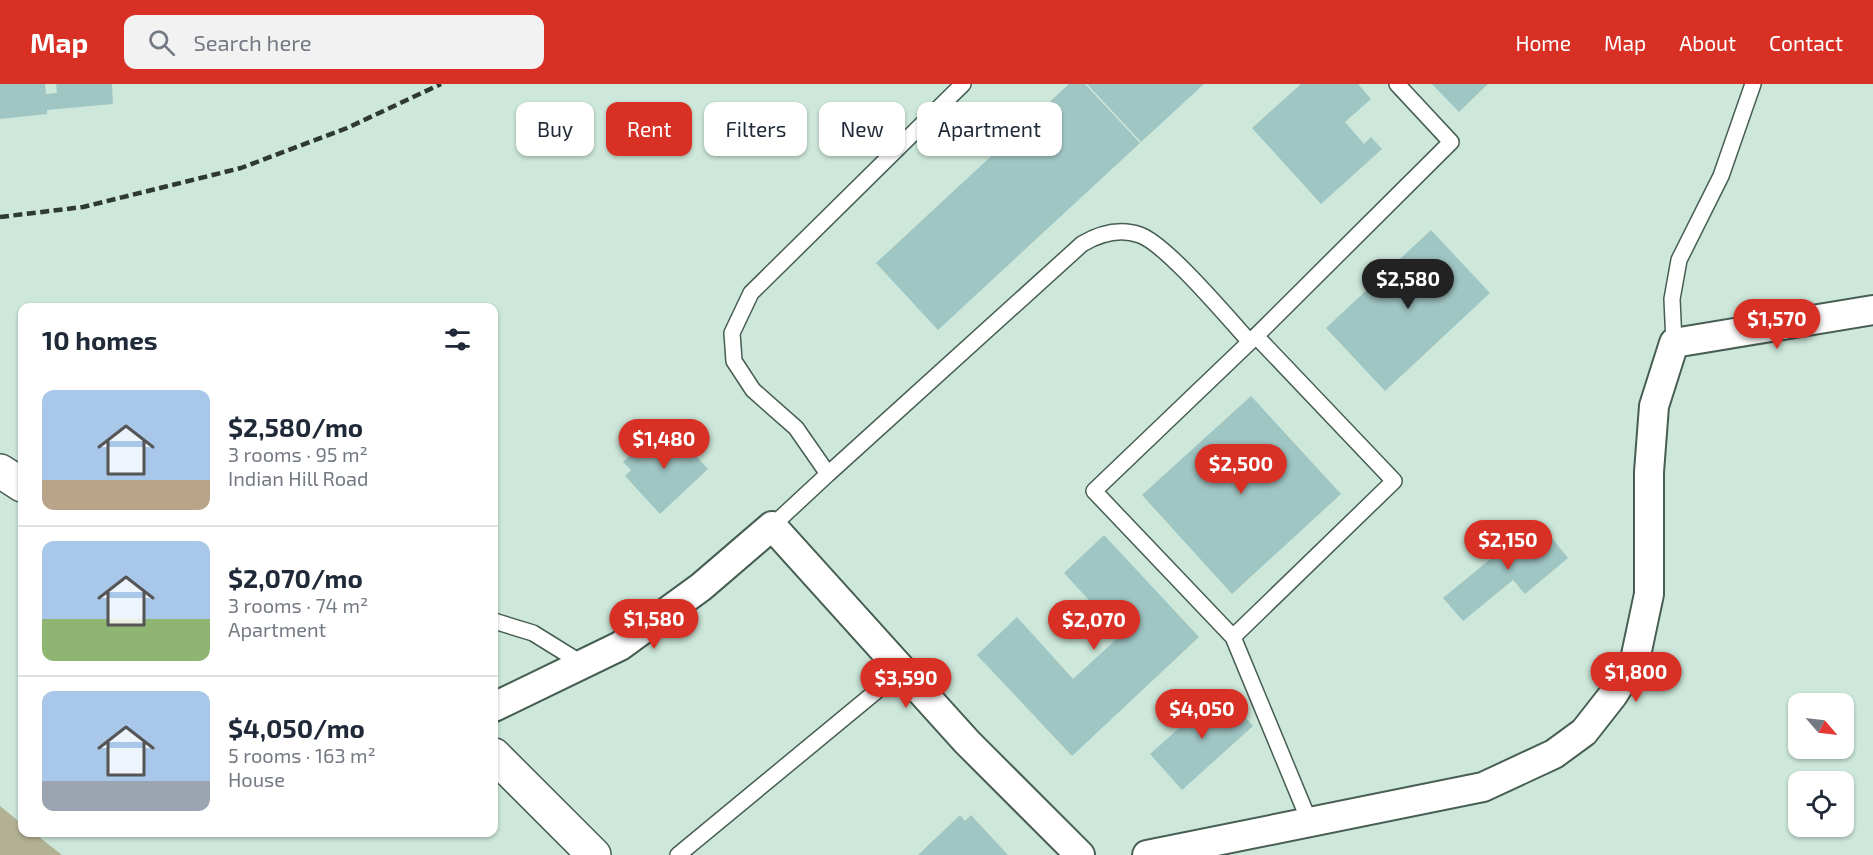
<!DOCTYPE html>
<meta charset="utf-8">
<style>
body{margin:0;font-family:"Exo 2",sans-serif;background:#f2f2f3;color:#1f2937;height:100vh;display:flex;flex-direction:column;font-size:22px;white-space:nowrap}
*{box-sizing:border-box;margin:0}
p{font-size:20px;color:#747a83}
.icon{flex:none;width:33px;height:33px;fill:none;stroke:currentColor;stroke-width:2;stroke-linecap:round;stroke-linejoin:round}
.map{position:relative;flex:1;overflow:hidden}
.details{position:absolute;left:18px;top:219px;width:480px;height:534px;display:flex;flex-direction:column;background:#fff;border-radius:12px;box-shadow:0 2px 4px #0004}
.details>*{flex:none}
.banner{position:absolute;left:516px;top:18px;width:570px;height:54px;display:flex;gap:12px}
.needle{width:39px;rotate:118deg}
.buttons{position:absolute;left:1788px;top:609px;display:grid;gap:12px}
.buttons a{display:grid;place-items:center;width:66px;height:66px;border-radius:12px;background:#fff;box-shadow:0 2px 4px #0004;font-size:30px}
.price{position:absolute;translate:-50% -51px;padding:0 14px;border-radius:21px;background:#d93025;color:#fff;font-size:20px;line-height:39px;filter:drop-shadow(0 2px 3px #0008)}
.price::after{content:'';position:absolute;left:50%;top:36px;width:18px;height:14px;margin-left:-9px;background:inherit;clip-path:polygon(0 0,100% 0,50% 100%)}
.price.selected{background:#222;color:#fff}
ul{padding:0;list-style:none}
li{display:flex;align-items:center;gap:18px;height:150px;padding:0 24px}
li+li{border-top:2px solid #e0e1e3}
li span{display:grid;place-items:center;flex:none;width:168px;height:120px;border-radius:12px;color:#555}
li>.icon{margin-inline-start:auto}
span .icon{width:72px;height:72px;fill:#fffc;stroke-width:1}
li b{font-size:26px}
h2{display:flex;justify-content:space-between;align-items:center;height:72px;padding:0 24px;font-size:26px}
.tag{padding:0 21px;border-radius:12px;background:#fff;box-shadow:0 2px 4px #0004;font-size:21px;line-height:54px}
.tag.selected{background:#d93025;color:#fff}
header{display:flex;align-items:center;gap:36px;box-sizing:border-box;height:84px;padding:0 30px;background:#d93025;color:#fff}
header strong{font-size:28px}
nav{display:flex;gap:33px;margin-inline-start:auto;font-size:21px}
.search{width:420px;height:54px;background:#f2f2f3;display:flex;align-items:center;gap:15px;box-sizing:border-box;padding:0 21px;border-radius:12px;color:#747a83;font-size:22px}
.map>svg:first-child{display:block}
.green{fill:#b3b194}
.building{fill:#a0c6c4}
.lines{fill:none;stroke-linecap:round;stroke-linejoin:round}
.lane-casing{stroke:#475e53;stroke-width:18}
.street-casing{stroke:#475e53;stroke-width:32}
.secondary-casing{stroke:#475e53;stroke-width:36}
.lane{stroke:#fff;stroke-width:15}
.street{stroke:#fff;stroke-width:28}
.secondary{stroke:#fff;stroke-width:33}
.rail{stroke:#2e3933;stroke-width:4.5;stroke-dasharray:9 4.5;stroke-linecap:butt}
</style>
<header>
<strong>Map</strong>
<div class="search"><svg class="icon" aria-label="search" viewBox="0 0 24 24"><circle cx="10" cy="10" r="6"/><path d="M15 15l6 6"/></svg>Search here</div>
<nav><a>Home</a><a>Map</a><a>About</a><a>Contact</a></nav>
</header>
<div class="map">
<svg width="1873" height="771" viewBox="0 0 1873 771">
<rect width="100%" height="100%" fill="#cde7da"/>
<path class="green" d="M0,722L22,740V748L34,749L62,771H0Z"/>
<path class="building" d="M0,0H45L46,10L57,9L56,0H112L113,20L47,26V30L0,35Z
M1069,0H1085L1140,59L938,246L876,179Z
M1087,0H1204L1141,58Z
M1301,0H1358L1371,15L1345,38L1364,60L1371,53L1382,65L1321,120L1252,44Z
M1432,0H1488L1459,28Z
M1431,146L1490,209L1385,307L1326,244Z
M1251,312L1341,410L1232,510L1142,411Z
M673,347L708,385L660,430L625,392L631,386L623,378L650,352L658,361Z
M1543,443L1568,474L1525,510L1513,496L1463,537L1443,514L1527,445L1533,451Z
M1104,451L1199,553L1072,672L977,571L1017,533L1073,595L1121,551L1064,489Z
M1222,606L1253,642L1182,706L1150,670Z
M960,731L965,737L971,731L1008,771H918Z"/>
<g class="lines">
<g class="lane-casing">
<path id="lane" d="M1256,252L1394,397L1233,553L1094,407Z
M1256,252L1451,58L1397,0
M1674,259L1672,215L1679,176L1721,92L1753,0
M828,390L1082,160C1099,150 1120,144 1140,151C1166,160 1228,234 1250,258
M772,442L828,390L796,344L753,306L734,277L732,249L751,209L963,0
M494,537L533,549L583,580
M1233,553L1310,739
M678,771L902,586"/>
</g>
<g class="street-casing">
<path id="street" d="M494,623L620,562L701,503L772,442L967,658L1080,771
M1147,771L1483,703L1554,670L1584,648L1613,611L1635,576L1649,510V388L1654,322L1674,259L1873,226"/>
</g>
<g class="secondary-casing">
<path id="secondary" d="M0,387L22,401
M494,671L594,771"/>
</g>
<use href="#lane" class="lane"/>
<use href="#street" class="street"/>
<use href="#secondary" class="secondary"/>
<path class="rail" d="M0,133L83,123L241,84L347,44L441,0"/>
</g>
</svg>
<div class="buttons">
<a><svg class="needle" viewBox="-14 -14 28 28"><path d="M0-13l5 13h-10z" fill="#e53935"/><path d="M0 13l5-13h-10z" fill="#747a83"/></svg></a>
<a><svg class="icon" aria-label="locate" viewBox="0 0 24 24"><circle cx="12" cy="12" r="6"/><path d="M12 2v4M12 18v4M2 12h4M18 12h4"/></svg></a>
</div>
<b class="price selected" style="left:1408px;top:226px">$2,580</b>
<b class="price" style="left:1777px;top:266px">$1,570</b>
<b class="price" style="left:664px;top:386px">$1,480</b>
<b class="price" style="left:1241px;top:411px">$2,500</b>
<b class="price" style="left:1508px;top:487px">$2,150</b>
<b class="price" style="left:654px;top:566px">$1,580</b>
<b class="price" style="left:1094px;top:567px">$2,070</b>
<b class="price" style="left:1636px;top:619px">$1,800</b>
<b class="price" style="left:906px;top:625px">$3,590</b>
<b class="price" style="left:1202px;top:656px">$4,050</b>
<div class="banner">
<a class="tag">Buy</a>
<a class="tag selected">Rent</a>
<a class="tag">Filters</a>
<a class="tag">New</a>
<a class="tag">Apartment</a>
</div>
<section class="details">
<h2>10 homes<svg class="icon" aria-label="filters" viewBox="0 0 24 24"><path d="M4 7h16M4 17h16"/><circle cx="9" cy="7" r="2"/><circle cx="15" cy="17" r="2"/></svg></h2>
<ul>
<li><span style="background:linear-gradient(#a9c7e8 75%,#b9a48a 0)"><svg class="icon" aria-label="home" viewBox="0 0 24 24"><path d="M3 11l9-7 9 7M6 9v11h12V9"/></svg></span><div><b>$2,580/mo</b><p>3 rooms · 95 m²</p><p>Indian Hill Road</p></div></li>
<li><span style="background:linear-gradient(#a9c7e8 65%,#8fb573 0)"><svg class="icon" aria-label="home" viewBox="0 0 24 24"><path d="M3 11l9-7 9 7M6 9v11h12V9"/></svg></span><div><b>$2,070/mo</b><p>3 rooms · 74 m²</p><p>Apartment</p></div></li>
<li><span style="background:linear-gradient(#a9c7e8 75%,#9aa5b1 0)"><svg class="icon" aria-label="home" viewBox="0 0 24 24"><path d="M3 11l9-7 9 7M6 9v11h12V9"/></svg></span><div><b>$4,050/mo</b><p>5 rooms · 163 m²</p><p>House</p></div></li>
</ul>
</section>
</div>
